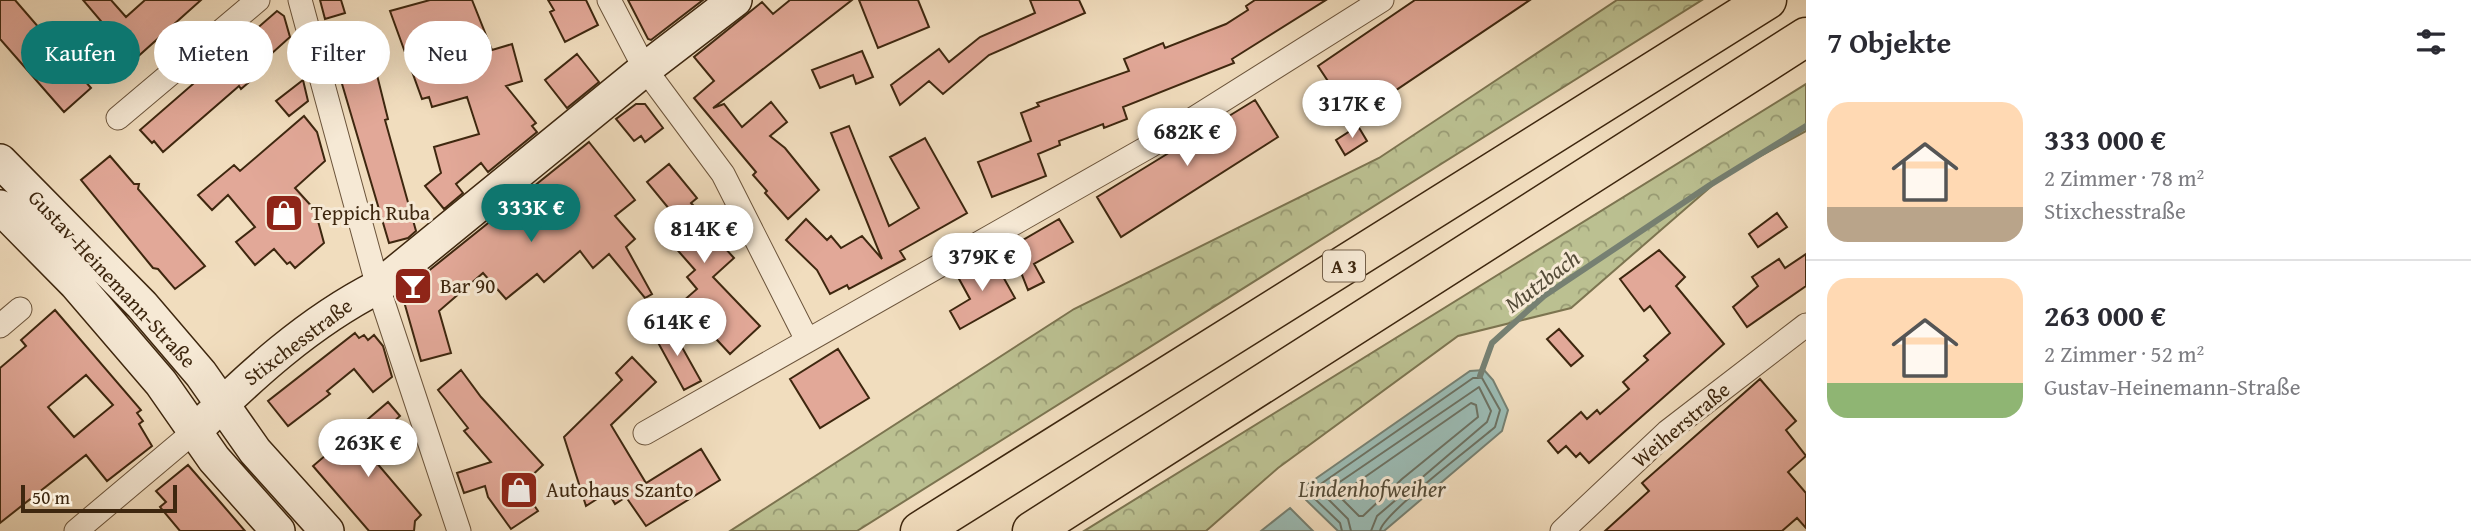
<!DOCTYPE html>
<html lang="de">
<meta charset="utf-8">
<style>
body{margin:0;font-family:"Gentium Book Plus",serif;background:#f2f2f3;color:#2b2b33;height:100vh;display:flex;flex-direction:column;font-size:26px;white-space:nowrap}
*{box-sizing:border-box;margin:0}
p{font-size:23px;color:#7c7c81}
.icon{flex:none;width:38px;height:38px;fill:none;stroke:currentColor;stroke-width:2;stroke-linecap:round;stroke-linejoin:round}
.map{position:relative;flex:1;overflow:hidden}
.panel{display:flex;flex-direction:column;background:#fff;width:665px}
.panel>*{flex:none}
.top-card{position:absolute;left:21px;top:21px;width:665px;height:63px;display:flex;gap:14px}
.scale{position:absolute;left:21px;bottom:18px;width:156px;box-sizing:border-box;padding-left:7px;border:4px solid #3e270f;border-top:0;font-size:19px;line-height:24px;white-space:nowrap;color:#3e270f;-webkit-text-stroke:5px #f6e9d5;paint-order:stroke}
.price{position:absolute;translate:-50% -60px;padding:0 16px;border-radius:24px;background:#fff;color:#222;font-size:23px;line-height:46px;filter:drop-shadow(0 2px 4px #0008)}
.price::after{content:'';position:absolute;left:50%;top:42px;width:21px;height:16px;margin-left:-10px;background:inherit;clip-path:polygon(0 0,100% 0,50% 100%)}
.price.on{background:#0f766e;color:#fff}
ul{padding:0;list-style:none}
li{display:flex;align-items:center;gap:21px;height:175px;padding:0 21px}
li+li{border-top:2px solid #e1e1e2}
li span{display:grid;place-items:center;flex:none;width:196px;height:140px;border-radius:21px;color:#555}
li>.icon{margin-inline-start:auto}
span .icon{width:84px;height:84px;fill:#fffc;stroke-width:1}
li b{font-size:30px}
h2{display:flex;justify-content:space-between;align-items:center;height:84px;padding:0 21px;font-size:30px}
.pill{padding:0 24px;border-radius:32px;background:#fff;box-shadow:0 7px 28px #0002;font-size:24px;line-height:63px}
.pill.on{background:#0f766e;color:#fff}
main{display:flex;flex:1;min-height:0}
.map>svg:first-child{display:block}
.forest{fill:url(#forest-crowns);stroke:#7c7450;stroke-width:2}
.water{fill:#9bbbb4;stroke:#768072;stroke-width:2}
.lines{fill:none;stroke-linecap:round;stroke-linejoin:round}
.shore{stroke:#6c7162;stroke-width:2}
.stream{stroke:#768072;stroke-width:6}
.building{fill:#e2a898;stroke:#3e270f;stroke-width:2;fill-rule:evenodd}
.street-casing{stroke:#6b543b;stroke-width:25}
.secondary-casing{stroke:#3e270f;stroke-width:36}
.highway-casing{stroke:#3e270f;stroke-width:41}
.street{stroke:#f6e9d5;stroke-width:23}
.secondary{stroke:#f6e9d5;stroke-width:33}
.highway{stroke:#f1ddbe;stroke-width:38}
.labels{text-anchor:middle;stroke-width:6;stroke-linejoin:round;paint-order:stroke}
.shield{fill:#f6e9d5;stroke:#75614a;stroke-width:2}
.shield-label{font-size:19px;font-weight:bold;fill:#3e270f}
.poi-label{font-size:21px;fill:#3e270f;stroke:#f6e9d5;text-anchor:start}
.street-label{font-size:21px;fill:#3e270f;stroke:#f6e9d5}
.water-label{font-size:23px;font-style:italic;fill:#554c38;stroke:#f6e9d5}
</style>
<main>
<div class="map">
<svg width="1806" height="531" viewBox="0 0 1806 531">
<defs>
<pattern id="forest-crowns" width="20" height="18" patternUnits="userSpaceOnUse" patternTransform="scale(1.75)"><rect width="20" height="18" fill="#bbc091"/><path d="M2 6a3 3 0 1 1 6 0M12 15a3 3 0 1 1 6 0" fill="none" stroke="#999c75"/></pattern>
</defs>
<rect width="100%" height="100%" fill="#f1ddbe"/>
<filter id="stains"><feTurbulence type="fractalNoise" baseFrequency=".00286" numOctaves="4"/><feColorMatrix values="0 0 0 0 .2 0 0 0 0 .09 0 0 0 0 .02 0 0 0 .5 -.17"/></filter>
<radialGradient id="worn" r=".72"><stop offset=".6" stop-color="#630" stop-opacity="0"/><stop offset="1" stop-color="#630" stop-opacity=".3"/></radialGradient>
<path class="forest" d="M1617,0H1702L857,531H730L1074,309L1379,158Z
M1806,84V131L1722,177L1571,308L1458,336L1278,468L1206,531H1084Z"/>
<path class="water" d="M1484,370L1493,380L1508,410L1502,431L1384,531H1338L1306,500L1308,484L1470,371Z
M1290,508L1313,531H1261Z"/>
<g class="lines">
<path class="shore" d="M1471,403L1476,405L1478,417L1402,479L1363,516H1359L1341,498L1342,493Z
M1342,531L1340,523L1314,498L1315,488L1473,378H1482L1500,410L1495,427C1477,443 1382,514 1380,531
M1351,531L1348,519L1325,496V492L1479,387L1491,411L1487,422L1377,516L1371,531"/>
<path class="stream" d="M1480,376L1492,343L1544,296L1710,185L1806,126"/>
</g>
<path class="building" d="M0,0H15L91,88L64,112L0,39Z
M83,0H111L126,17L145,0H201L134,60Z
M320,0H341L345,13L325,19Z
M430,0H472L492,50L512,44L522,81L506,86L536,123L532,126L537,132L488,172L481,163L456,184L463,193L444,209L425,186L441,173L434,147L479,134L467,97L432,107L429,97L422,99L390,11Z
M548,0H586L598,25L565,42L550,12L554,10Z
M628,0H703L651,40L648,39Z
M790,0H852L713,108L724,104L742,127L771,102L787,122L770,136L785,148L819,190L788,219L765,193L767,191L753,175L756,172L694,98L714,81L694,57L762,2L773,14Z
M859,0H918L929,27L878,48Z
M1030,0H1079L1085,13L989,55L943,94L929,81L900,105L891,85L939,49L949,62L980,37L1035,13Z
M1255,0H1326L1232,59L1234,63L1123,107L1127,119L1104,128L1103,124L1059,141L1060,145L1038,154L1046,176L992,197L978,162L1031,141L1021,113L1039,106L1037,103L1129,71L1124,59L1163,43L1165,48L1226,24L1248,10L1246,6Z
M1415,0H1530L1353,119L1318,66Z
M277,11L284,16L290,37L251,72L255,77L241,89L239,86L163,152L154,141L152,143L140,130Z
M368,39L388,119L385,120L416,231L408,238L389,243L332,50Z
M862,51L873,77L856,84L853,75L820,88L812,70Z
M577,54L599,82L567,108L545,80Z
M303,80L308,101L289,116L276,101Z
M1255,100L1278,137L1121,237L1097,197Z
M636,104H645L663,128L645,142L641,136L634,141L616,119Z
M304,116L317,132L325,161L295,188L315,210L324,243L295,268L290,262L287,264L274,249L255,265L236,242L255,227L228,195L212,210L198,195L234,165L240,171Z
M849,126L889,226L919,208L890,157L925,138L967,213L900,251L905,259L849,289L847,285L830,294L817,270L786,240L806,219L827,240L831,236L841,248L862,236L882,259L831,133Z
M1358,126L1367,141L1345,155L1336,140Z
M589,142L635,200L615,216L635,239L626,247L652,294L645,298L609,254L593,268L580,251L544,282L537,274L506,299L483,273L439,311L451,353L421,361L403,298L406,289Z
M110,156L134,184H139L138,189L205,266L175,289L158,269L153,268L81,180Z
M669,164L697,198L691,203L719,233L715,237L734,258L713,277L760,326L730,354L682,302L697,289L687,277L695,270L673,245L688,232L647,182Z
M1777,213L1787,227L1758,247L1749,234Z
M1059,219L1073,242L1034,264L1044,282L1028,290L1009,242L1019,237L1021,241Z
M1659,250L1685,277L1676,286L1724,344L1589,463L1580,453L1576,457L1566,446L1558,453L1548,441L1581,412L1587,419L1597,410L1600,414L1629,389L1623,382L1648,360L1644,356L1670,333L1650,306L1644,311L1620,279Z
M1806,254V286L1747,327L1733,307L1758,286L1752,277L1779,259L1785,268Z
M992,257L1015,298L960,329L950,311L970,299L958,277Z
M55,310L141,410L137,413L143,421L139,424L152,446L107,481L86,455L0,523V368L26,346L21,340ZM86,375L113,405L74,437L48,407Z
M669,324L701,381L684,390L655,337Z
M1559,329L1583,356L1571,366L1547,339Z
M355,333L359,338L364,335L368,340L374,335L383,346L392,377L373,392L354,369L327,391L330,394L288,426L268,401Z
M838,349L869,398L820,428L790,379Z
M632,357L656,382L611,425L646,483L701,449L720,480L646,526L626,497L615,504L608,492L586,506L564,437L622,380L616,373Z
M461,370L481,397L543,465L521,486L538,511L511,529L488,497L485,486L464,493L457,473L491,462L464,431L468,428L438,390Z
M1760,379L1796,421L1786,430L1806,456L1788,472L1806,493V528L1797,518L1782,531H1605L1649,491L1642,483Z
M388,402L400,416L364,448L421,515L415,521L414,531H369L313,466Z
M188,465L221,503L245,531H180L160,507L166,502L156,491Z"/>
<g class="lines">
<g class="street-casing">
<path id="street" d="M300,0L378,287L459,531
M609,0L645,69L723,174L807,340
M118,118L258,0
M0,326L20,309
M645,433L1150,146L1382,0
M76,531L196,430
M1562,531L1667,432L1806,325"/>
</g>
<g class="secondary-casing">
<path id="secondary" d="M0,161L142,305L201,374L255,451L327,531
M0,207L76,284L161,383L214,459L278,531
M196,430C250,376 309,322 378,287L645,69L735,0"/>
</g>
<g class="highway-casing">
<path id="highway" d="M920,531L1767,0
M1032,531L1806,37"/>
</g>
<use href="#street" class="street"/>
<use href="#secondary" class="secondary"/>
<use href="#highway" class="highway"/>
</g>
<defs>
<g id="shop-square" transform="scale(2.0125)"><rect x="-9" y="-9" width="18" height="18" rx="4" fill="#8f2418" stroke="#f6e9d5"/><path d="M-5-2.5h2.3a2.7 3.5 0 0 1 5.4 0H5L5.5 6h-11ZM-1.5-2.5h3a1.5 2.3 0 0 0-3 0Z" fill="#fff"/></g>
<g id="bar-square" transform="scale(2.0125)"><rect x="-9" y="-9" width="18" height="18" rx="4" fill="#8f2418" stroke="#f6e9d5"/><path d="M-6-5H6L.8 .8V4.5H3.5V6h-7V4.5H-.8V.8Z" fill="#fff"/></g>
</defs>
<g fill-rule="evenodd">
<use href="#shop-square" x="284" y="213"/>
<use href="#bar-square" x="413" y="286"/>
<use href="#shop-square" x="519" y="490"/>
</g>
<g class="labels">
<rect class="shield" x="1323" y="250.5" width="42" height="31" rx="5"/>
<g class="shield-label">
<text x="1344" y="273">A 3</text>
</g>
<g class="poi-label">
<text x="311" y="220">Teppich Ruba</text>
<text x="440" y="293">Bar 90</text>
<text x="546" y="497">Autohaus Szanto</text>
</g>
<g class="street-label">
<text transform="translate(112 279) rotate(47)" y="7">Gustav-Heinemann-Straße</text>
<text transform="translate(298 342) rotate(-37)" y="7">Stixchesstraße</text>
<text transform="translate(1681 425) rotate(-40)" y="7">Weiherstraße</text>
</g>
<g class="water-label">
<text transform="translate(1542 281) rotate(-37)" y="8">Mutzbach</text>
<text x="1372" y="497">Lindenhofweiher</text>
</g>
</g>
<rect width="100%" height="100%" filter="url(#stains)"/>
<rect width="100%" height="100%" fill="url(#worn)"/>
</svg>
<div class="scale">50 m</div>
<b class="price" style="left:1352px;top:140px">317K €</b>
<b class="price" style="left:1187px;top:168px">682K €</b>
<b class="price on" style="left:531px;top:244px">333K €</b>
<b class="price" style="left:704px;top:265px">814K €</b>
<b class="price" style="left:982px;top:293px">379K €</b>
<b class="price" style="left:677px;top:358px">614K €</b>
<b class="price" style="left:368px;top:479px">263K €</b>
<div class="top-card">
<a class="pill on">Kaufen</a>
<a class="pill">Mieten</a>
<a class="pill">Filter</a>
<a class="pill">Neu</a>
</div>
</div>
<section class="panel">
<h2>7 Objekte<svg class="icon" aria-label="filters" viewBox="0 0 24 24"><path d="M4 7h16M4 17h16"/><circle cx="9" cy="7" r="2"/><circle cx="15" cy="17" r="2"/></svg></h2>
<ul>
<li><span style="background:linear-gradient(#ffd9b3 75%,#b9a48a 0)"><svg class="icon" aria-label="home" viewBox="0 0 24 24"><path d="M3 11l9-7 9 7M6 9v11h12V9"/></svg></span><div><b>333 000 €</b><p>2 Zimmer · 78 m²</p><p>Stixchesstraße</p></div></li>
<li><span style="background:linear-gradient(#ffd9b3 75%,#8fb573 0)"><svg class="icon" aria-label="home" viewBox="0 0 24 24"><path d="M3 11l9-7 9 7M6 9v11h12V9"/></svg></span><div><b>263 000 €</b><p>2 Zimmer · 52 m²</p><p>Gustav-Heinemann-Straße</p></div></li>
</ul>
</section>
</main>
